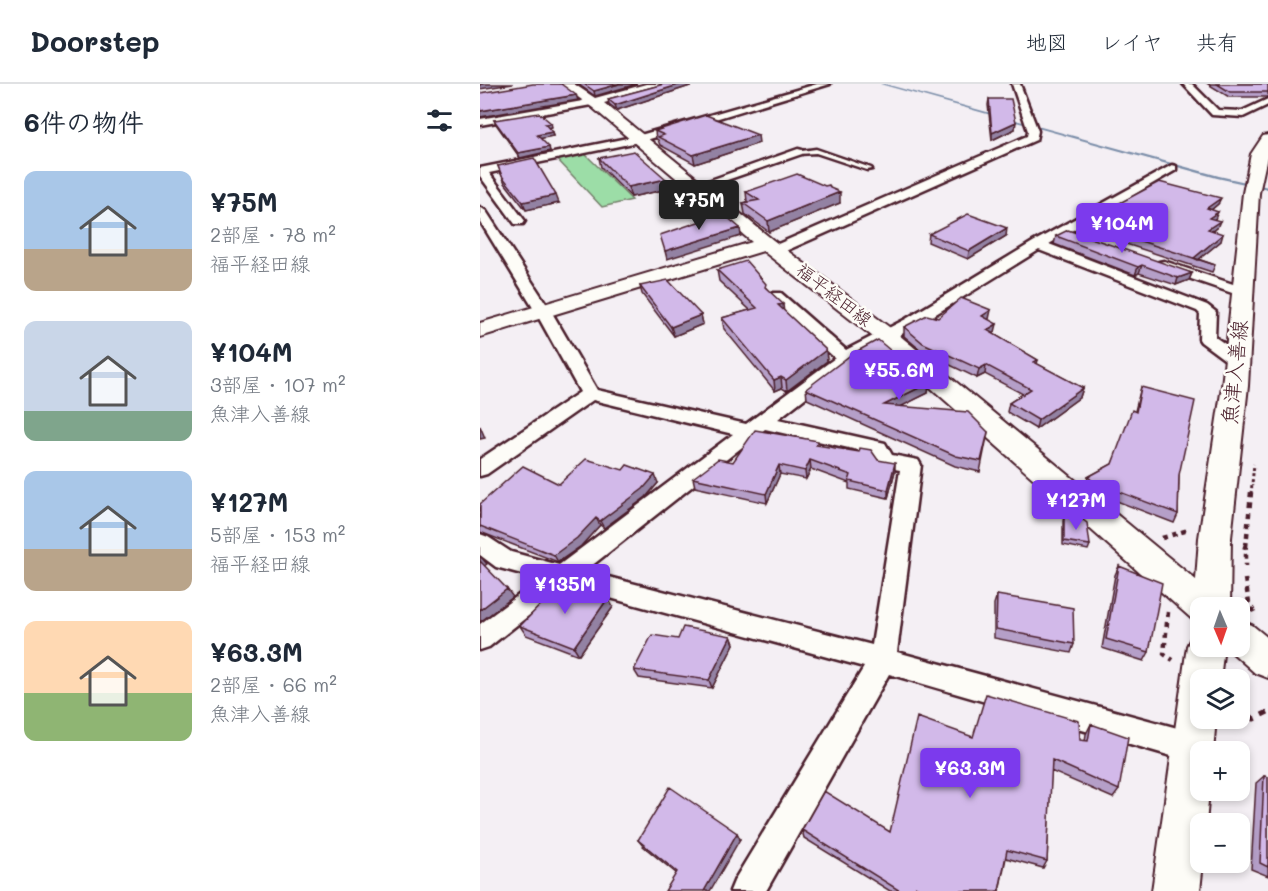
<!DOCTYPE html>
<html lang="ja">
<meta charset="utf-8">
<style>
body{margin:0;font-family:Mali,"Klee One",sans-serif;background:#f6f6f7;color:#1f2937;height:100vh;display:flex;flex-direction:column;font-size:22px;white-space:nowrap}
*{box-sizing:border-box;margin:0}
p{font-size:20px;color:#747a83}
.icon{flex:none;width:33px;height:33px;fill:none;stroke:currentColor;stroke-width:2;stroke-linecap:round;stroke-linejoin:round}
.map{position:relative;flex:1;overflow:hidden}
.panel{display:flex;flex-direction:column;background:#fff;width:480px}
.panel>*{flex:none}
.needle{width:39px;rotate:178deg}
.controls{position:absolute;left:710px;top:513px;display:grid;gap:12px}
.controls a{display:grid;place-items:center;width:60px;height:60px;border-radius:12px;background:#fff;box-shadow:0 3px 9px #0003;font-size:30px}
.price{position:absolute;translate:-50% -51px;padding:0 14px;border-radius:6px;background:#7c3aed;color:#fff;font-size:20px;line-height:39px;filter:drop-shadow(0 2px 3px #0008)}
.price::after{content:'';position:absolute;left:50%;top:36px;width:18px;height:14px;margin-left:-9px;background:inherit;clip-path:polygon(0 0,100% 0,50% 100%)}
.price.on{background:#222;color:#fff}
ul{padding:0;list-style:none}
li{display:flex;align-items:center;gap:18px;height:150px;padding:0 24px}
li span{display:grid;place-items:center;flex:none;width:168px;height:120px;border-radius:12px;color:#555}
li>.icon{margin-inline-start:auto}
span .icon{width:72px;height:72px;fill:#fffc;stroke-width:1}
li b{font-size:26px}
h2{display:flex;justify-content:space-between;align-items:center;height:72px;padding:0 24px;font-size:26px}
header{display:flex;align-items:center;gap:36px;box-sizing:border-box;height:84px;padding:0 30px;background:#fff;border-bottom:2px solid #e0e1e3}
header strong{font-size:28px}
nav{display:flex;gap:33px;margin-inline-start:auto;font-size:21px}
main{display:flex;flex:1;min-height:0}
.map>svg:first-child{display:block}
.green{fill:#9cdda7;stroke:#737e69;stroke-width:1.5}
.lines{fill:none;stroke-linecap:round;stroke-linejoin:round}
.stream{fill:#7a8da8;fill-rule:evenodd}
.lane-casing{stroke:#4a1f2b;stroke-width:5}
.street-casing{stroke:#4a1f2b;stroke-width:5}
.secondary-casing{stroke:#4a1f2b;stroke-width:4}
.path-far2{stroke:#4a1f2b;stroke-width:3;stroke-dasharray:3 3;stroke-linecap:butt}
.path-far1{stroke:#4a1f2b;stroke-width:4.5;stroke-dasharray:5 5;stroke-linecap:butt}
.path{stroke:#4a1f2b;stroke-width:5;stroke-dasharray:7 7;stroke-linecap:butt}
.lane{fill:#fdfcf7;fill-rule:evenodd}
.street{fill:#fdfcf7;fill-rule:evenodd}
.secondary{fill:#fdfcf7;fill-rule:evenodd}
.wall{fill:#b59fc8;stroke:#4a1f2b;stroke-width:1.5}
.shaded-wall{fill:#9382a3;stroke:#4a1f2b;stroke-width:1.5}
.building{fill:#d2b9e9;stroke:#4a1f2b;stroke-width:1.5}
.labels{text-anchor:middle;stroke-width:5;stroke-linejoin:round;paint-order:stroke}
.far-street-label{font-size:18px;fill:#4a1f2b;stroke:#fdfcf7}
.street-label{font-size:21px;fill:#4a1f2b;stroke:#fdfcf7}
</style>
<header>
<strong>Doorstep</strong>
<nav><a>地図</a><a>レイヤ</a><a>共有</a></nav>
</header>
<main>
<section class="panel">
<h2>6件の物件<svg class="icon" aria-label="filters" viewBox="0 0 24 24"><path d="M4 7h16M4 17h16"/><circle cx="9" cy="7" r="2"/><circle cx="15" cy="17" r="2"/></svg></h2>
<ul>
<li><span style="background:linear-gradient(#a9c7e8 65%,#b9a48a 0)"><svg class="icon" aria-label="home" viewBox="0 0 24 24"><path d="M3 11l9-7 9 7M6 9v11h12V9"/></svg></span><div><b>¥75M</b><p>2部屋 · 78 m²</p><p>福平経田線</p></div></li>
<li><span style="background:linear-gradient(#c9d6e8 75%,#7fa58c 0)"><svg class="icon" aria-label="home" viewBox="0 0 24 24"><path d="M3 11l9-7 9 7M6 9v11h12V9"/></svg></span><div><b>¥104M</b><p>3部屋 · 107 m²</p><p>魚津入善線</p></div></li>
<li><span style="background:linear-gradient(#a9c7e8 65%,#b9a48a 0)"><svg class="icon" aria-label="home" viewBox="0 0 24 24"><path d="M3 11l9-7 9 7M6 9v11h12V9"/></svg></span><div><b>¥127M</b><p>5部屋 · 153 m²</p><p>福平経田線</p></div></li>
<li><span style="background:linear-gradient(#ffd9b3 60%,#8fb573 0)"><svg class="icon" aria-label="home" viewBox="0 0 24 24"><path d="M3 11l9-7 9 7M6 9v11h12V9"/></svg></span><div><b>¥63.3M</b><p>2部屋 · 66 m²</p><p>魚津入善線</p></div></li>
</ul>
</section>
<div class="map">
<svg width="788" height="807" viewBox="0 0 788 807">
<rect width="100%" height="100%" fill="#f4eff4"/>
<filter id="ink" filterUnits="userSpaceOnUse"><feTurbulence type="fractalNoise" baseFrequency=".0167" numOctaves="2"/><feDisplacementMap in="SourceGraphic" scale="12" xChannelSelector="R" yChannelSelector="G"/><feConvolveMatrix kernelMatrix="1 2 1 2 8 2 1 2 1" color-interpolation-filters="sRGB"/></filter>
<g filter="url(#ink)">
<path class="green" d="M104,69L152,116L122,123L76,74Z"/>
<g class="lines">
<path class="stream" d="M400,0H405L739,92L788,103V105L737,94Z"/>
<g class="lane-casing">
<path id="lane" d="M336,65L391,84L392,85L387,86L336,69L318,70L315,68Z"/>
</g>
<g class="street-casing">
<path id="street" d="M337,0H350L163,57L9,89L45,137L43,140H35L0,92V84L157,52Z
M532,0H540L558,47L556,56L301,169H291L289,166L291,163L547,52L548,47Z
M703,0H712L738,26L762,27L788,15V21L763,33L732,31Z
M114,15L118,18L117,20L0,41V35Z
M318,65L322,66V70L221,105H213L211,103Z
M692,81L696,82V86L569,160L727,221L736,228L735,253L764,273L767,277L764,281H752L721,258L719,255L720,230L717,227L559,166L438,241L371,278L298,335L405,359L412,371L438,376L441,381L417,568L712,648L722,653L727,663L725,668H720V674L712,678L409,590L286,807H250L255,795L384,583L86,502L9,563L0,566V540L60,495L16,483L0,471V450L8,453L31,468L79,481L253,350L113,316L7,390L0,392V375L100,308L55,227L0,137V123L6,127L71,227L117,306L266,340L355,274L291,215L288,212L291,209H301L366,266L426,235L553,158ZM285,345L391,369L398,382L420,386L392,561L105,487Z
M684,177L768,205L770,208L763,212L758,211L679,184L677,181L679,178Z"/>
</g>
<g class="secondary-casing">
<path id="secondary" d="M80,0H94L115,14L166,0H186L184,3L124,19L293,156L413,246L716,496L719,454L742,302L763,109L771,70L783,52L788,51V68L779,109L768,302L751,454L750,524H720V537L712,535L397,256L283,167L0,253V239L272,158L113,24Z
M759,536L772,541L788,554V594L775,589L746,563L759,562Z
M720,548V562H744L740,596H720V634H736L733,668H720V706H729L726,740H720V778H723L720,807H672L707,562L713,550Z"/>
</g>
<path class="path-far2" d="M771,410L774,380"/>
<path class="path-far1" d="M682,454L705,447L710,448
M763,462L766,463V482
M766,463L771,408
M765,495L769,519L774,528
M688,528L684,570L693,576"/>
<path class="path" d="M759,623L774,635L788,628"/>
<use href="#lane" class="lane"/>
<use href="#street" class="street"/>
<use href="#secondary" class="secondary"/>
</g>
<path class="wall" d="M98,0H157L115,12Z
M184,0H216L137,26L129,20L128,15Z
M728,0H788V13H749Z
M509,15L535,45L512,56L508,21Z
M14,36L72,43L68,44L73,52L60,54L70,67L40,74L16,40Z
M175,47L279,59L215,80L180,61L178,56L176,55Z
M119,74L186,95L188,105L151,113L121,83Z
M18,82L79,119L46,126L25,99Z
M350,104L360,119L289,148L265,130L263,119L267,118L266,108Z
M738,120L731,126L735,135H734L737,144L733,147L741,157L718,175L735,181L732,188L603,146L605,139L633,125L634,122Z
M449,150L526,152L488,175L448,158Z
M576,152L712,189L709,196L696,201L659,189L655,191L574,160Z
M237,186L286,204L304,227L346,266L347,277L307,307L302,304L295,307L244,245L242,234L270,226L239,197Z
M160,202L221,231L223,240L194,252L162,210Z
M458,234L509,235H508L515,248L513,250L558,276L557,280L603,304L600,313L556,345L527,328L529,319L543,310L505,290L497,294L443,268L424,252V243Z
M449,299L448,309L421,322L508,348L500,388L475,382L327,315L326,305Z
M661,303L699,391L698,430L694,439L629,414L624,417L606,402L608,393L632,380L655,327Z
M338,361L398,376L415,387L408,414L369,405V399L331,385L326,395L300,390L287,419L215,403L213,394L253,378Z
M178,399L166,413L124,444L120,441L101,462L78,478L0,448V420L79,400Z
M584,432L610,461L608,466L583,461V437Z
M639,482L669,568L664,577L622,564L635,491Z
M517,511L594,560L591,569L514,554V520Z
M133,523L99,571L46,551L40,542Z
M251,552L254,560L232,604L159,594L154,586L198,555Z
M611,640L639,706L633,714L571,687L567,777L563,784L526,774L519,807H410L324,754L322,746L410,748L493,653L605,657L606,650Z
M784,692L788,693V792L771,785L776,699Z
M257,749L260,755L196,789L163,762L158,756Z"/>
<path class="shaded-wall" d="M0,0H33L0,5Z
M139,0H157L115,12L114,7Z
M201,0H216L137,26L135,21Z
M96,11L98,16L0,33V27Z
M536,38L535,45L512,56V49Z
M71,39L72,43L66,44L65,40Z
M72,48L73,52L58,55L57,51Z
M278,51L279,59L215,80L213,71Z
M69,63L70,67L40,74L38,69Z
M186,95L188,105L151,113L148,103Z
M360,108V119L289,148L288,137Z
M76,111L79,119L46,126L43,118Z
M741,114L738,120L725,131L727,124Z
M738,128L735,135L726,140L729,134Z
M740,137L737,144L726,152L728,145Z
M260,144L261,152L187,175L185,167Z
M527,144L526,152L488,175L489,167Z
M743,150L741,157L718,176L714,174Z
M662,181L659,189L655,191L658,183Z
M712,189L709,196L696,201L698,194Z
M303,220L304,230L298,221Z
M511,226L509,235L501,241L502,232Z
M221,231L223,240L194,252L191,243Z
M517,240L515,248L506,255L507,246Z
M346,266L347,277L307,307L306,296Z
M506,281L505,290L497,294L499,285Z
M301,293L302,304L295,307L294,296Z
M449,299L448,309L404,331V321Z
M603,304L600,313L556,345L558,336Z
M0,342L5,354L0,355Z
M330,376L331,385L326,395L325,387Z
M415,379V387L408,414V406Z
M299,381L300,390L287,419L286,410Z
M175,391L178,399L166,413L124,444L120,437Z
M632,405L629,414L624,417L627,409Z
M116,434L120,441L101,462L78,478L74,471Z
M0,473H1L7,480L3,483L0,478Z
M27,505L33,513L0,538V526Z
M128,514L133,523L99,571L94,563Z
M251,552L254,560L232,604L229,596Z
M257,749L260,755L230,807H224Z"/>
<path class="building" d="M53,0H81L96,11L0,27V9Z
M104,0H139L114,7Z
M184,0H201L135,21L128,15Z
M737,0H788V8H750Z
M509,15H531L536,38L512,49Z
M59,29L71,39L65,40L72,48L57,51L69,63L38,69L14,36Z
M226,31L278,51L213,71L178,53L184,51L175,47Z
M154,67L186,95L148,103L119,74Z
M54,74L76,111L43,118L22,92L18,82Z
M317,90L345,102L349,101L350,104L360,108L288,137L263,119L279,116L266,108Z
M679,98L741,114L727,124L738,128L729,134L740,137L728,145L743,150L714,174L735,181L605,139L638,123L634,122Z
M240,127L260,144L185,167L180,151L224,136L222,131Z
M488,130L527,144L489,167L449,150Z
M588,146L712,189L698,194L662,181L658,183L576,152Z
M266,177L286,200L285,203L303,220L298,221L346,266L306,296L301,293L294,296L242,234L277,224L237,186Z
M188,196L221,231L191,243L160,202Z
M481,214L511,226L502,232L517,240L507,246L558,276L554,278L603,304L558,336L529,319L551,305L506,281L499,285L443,259L424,243L447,231L458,234Z
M398,256L449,299L404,321L488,328L508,348L501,377L476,372L326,305L372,270Z
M661,303L715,317L699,391L698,430L632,405L627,409L608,393L632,380L652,326L656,328Z
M275,346L338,357L336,361L379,368L380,364L391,366L398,376L415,379L408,406L369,397L371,391L330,376L325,387L299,381L286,410L213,394L238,375L253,378Z
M106,375L143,386L147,381L175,391L163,405L120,437L116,434L97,454L74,471L0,442V420L43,382L79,400Z
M584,432L603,436L607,439L610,461L584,457Z
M0,477L27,505L0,526Z
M639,482L682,499L669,568L626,555Z
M80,501L128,514L94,563L40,542Z
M517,511L593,524L594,560L516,545Z
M203,543L251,552L229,596L154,586L172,551L198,555Z
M506,610L599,637L600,656L608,657L611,640L648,653L639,706L572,676L567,777L527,766L519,807H447L436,803L435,807H420L322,746L344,707L410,748L437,633L493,653Z
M784,692L788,693V783L780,779Z
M190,703L257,749L224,807H185L197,788L158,756Z"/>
</g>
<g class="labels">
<g class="far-street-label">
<text transform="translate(354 211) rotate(38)" y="6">福平経田線</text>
</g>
<g class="street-label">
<text transform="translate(755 288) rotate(-84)" y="7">魚津入善線</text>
</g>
</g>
</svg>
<div class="controls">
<a><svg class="needle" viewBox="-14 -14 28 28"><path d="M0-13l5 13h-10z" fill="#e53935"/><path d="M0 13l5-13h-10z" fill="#747a83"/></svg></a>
<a><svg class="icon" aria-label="layers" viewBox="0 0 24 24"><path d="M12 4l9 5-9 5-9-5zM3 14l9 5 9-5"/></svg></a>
<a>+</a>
<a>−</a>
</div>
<b class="price on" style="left:219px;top:147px">¥75M</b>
<b class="price" style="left:642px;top:170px">¥104M</b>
<b class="price" style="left:419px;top:317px">¥55.6M</b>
<b class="price" style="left:596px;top:447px">¥127M</b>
<b class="price" style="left:85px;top:531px">¥135M</b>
<b class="price" style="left:490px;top:715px">¥63.3M</b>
</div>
</main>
